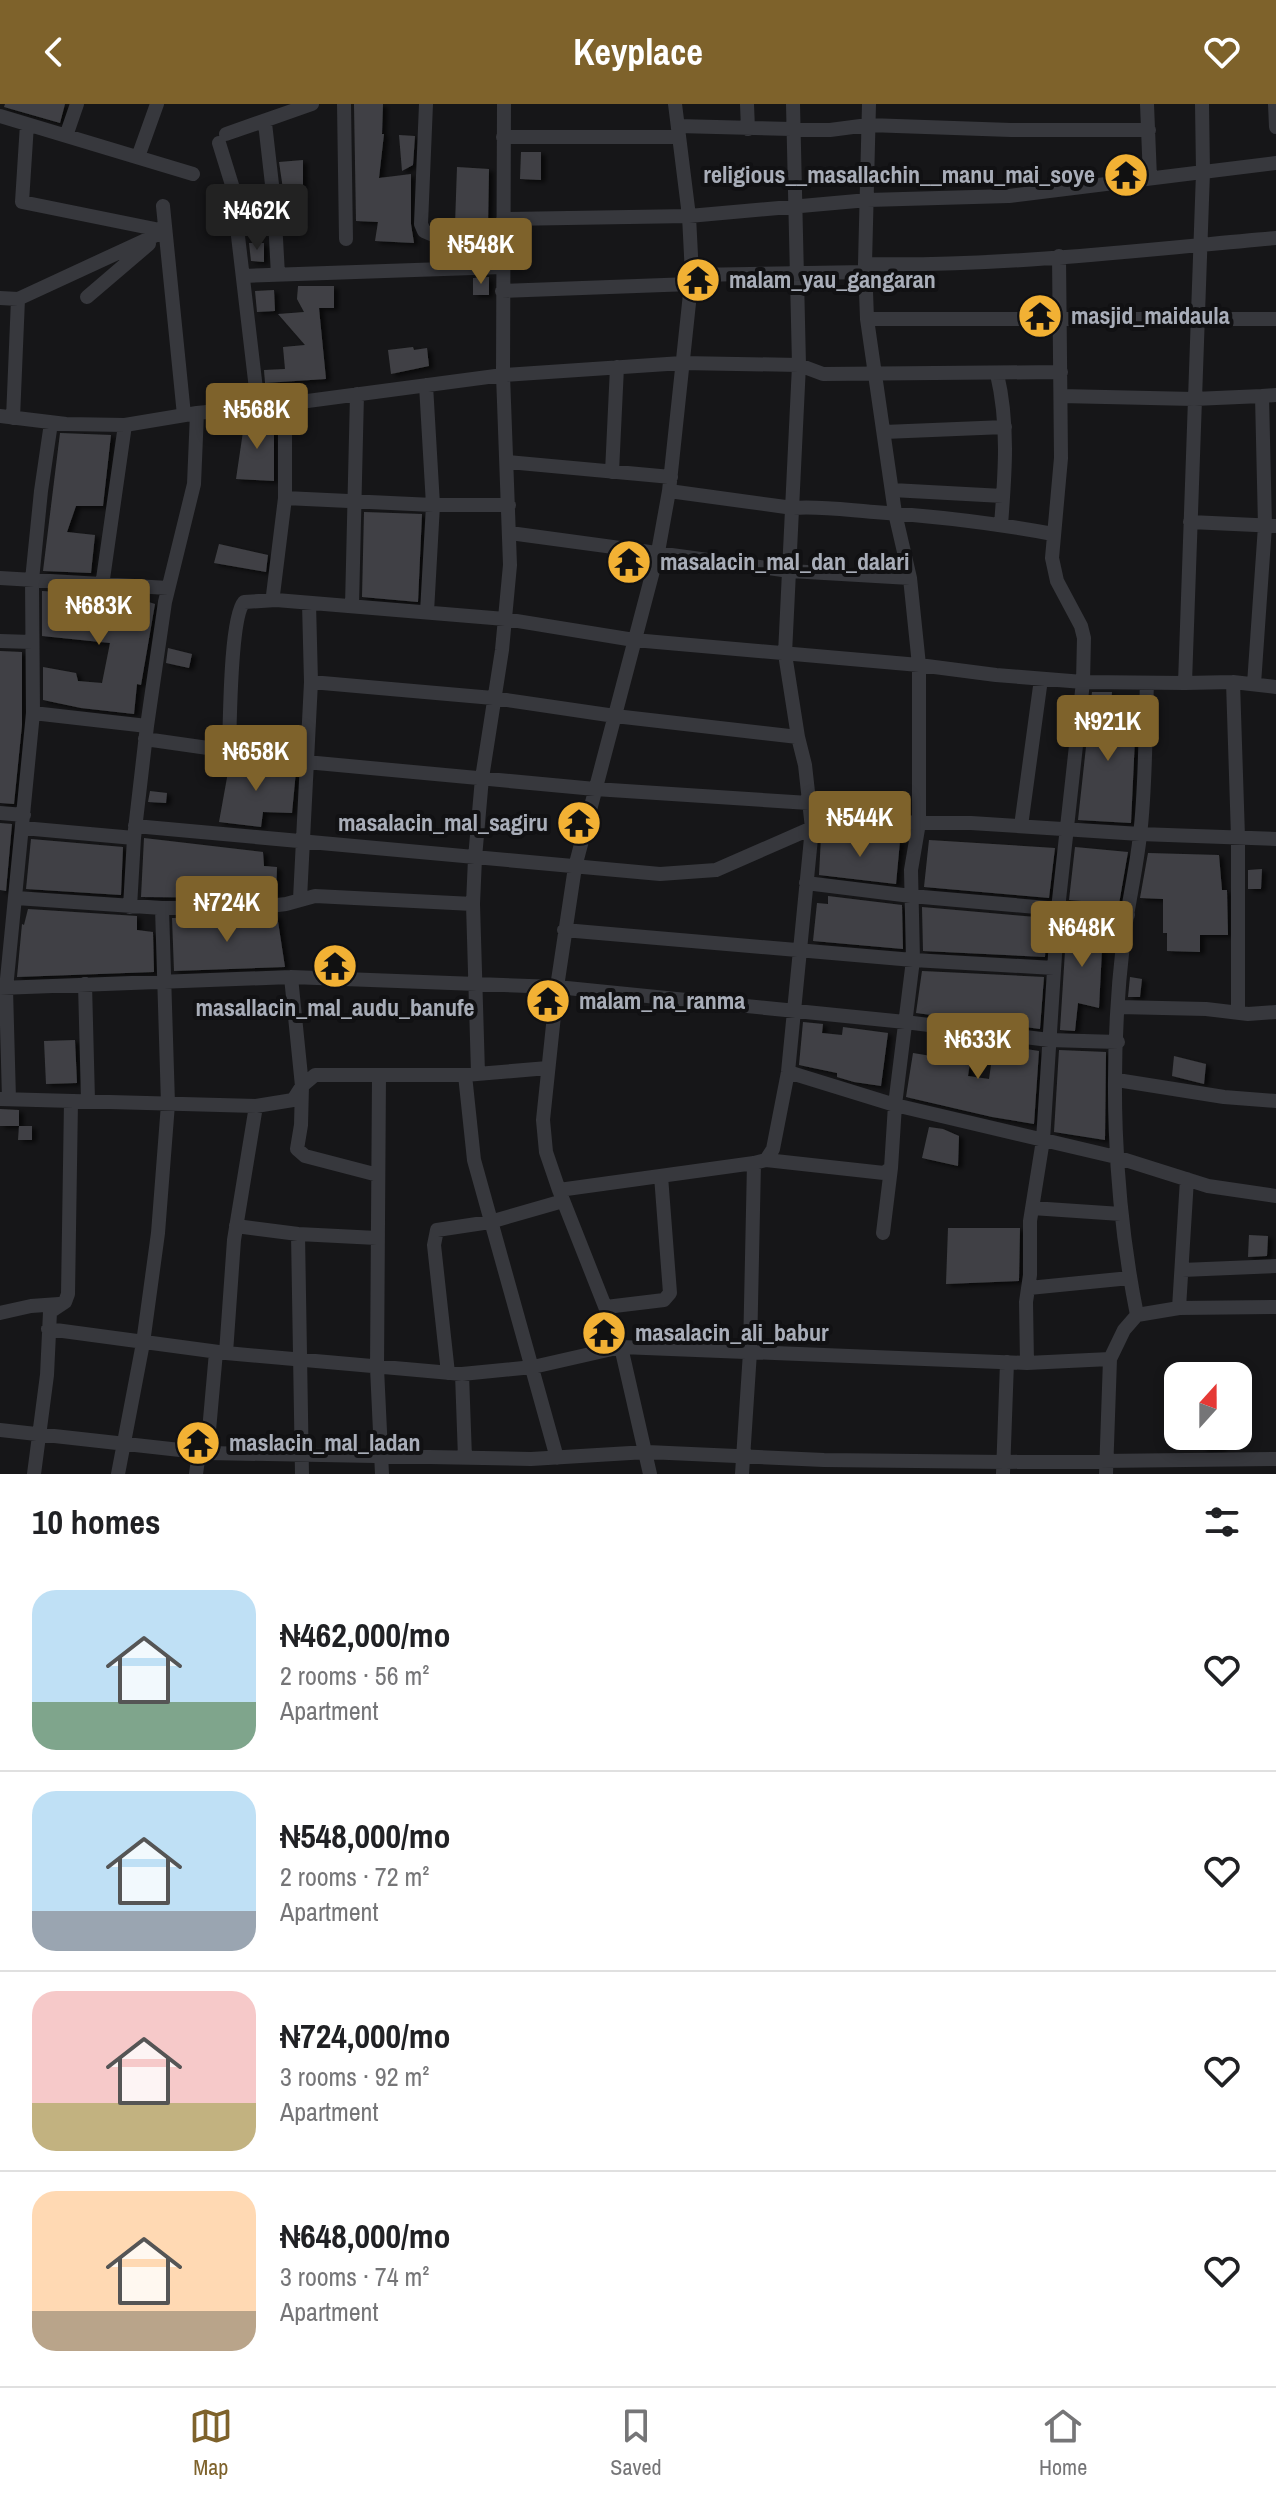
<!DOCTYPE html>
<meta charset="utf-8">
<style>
body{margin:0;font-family:"Archivo Narrow",sans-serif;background:#f6f6f6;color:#202124;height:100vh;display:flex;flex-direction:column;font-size:30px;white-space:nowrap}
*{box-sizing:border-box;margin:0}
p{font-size:26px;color:#757577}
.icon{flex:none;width:44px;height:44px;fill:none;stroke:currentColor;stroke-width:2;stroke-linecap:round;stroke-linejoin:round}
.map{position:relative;height:1370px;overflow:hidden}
.sheet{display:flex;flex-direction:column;background:#fff;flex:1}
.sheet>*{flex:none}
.needle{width:52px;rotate:21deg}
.tools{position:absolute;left:1164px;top:1258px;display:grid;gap:16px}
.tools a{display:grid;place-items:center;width:88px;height:88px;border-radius:16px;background:#fff;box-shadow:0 4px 12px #0003;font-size:40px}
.price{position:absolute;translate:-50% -68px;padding:0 18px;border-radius:8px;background:#7e622b;color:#fff;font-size:26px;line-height:52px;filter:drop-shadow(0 2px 4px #0008)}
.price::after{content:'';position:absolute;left:50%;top:48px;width:24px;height:18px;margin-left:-12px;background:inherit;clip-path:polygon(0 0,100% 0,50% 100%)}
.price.on{background:#222;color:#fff}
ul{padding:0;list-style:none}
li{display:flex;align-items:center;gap:24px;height:200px;padding:0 32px}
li+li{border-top:2px solid #e0e0e0}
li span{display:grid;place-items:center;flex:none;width:224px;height:160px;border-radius:24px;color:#555}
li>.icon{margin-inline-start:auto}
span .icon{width:96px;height:96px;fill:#fffc;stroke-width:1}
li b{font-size:34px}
h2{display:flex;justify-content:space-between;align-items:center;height:96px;padding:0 32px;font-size:34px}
header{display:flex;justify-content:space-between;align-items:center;height:104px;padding:0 32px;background:#7e622b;color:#fff;font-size:36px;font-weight:700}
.tab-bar{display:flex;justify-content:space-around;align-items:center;height:112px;border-top:2px solid #e0e0e0;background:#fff;font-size:22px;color:#757577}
.tab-bar a{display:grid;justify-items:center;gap:4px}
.tab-bar .on{color:#7e622b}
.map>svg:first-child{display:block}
.building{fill:#404145;filter:url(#shadow)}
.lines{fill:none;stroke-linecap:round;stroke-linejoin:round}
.street{stroke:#37383d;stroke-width:14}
.labels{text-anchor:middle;stroke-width:8;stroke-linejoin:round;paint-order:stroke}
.poi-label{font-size:24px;font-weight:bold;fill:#a8adb8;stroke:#111113;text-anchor:start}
</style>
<header><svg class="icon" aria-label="back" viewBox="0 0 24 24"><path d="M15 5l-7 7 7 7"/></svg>Keyplace<svg class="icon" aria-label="heart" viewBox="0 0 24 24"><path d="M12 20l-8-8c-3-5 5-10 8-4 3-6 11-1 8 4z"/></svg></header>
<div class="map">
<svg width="1276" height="1370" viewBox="0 0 1276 1370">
<defs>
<filter id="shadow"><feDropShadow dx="4.5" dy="2.5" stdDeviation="2" flood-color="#0009"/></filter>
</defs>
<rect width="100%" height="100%" fill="#161618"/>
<path class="building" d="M5,0H65L60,19L4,3Z
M354,0H383L382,30H384L379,74L411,70V120L414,139L375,137L378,118L356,117Z
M399,31L415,32L413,61L402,67Z
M521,48H541V76L520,75Z
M303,56V82L283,85L279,58Z
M457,63L489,65L488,122L455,121Z
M249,139H264V158L251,157Z
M489,173V191H473V174Z
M298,182H334V204H319L326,275L265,279L264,266L285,265L283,243L305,241L278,210L304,208L297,195Z
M274,186L275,207L257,208L255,187Z
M413,243L414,246L427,244L429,262L391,270L388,246Z
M266,312V324L274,325V377L236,375L245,314Z
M60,329L111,331L103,402H76L67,428L95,431L91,469L43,467Z
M364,408L422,410L418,498L362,493Z
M219,440L268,451L266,468L214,459Z
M42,487L129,492L155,500L141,581L137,580L134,610L81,604L43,596V563L76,569L78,577L102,579L110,539L42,532Z
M168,544L192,550L189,564L166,559Z
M0,547L22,548V621L14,700L0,699Z
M1092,588H1112L1111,599L1121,600L1120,612L1136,613L1131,719L1078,716Z
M230,657L296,667L292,709L263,708L261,723L219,718Z
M150,687L167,689L166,699L148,698Z
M0,719L12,720L6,787L0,786Z
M827,732L900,737L896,780L819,771L821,733Z
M144,734L263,748L264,762L277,763L276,791L252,794L141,793Z
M31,735L123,743L121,791L26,785Z
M929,736L1055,744L1049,794L924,783Z
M1075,743L1128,748L1119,800L1069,796Z
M1148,749L1219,751L1222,786H1227L1228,831H1200V848L1167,847V829H1163V795L1140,794Z
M1262,765L1261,785H1248V766Z
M828,792L902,801L903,845L813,837L817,799L828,800Z
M922,803L1047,814L1045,853L923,847Z
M28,805L137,812V826L153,828L154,868L17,873L22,820L24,821Z
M277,811L285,863L174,867L172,814H253Z
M1067,816L1111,820V827L1103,826L1099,904L1078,899L1075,927L1060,926Z
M922,867L1044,873L1040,925L916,909Z
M1130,873L1142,875L1140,893H1128Z
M803,918L823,920L822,929L842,931L843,923L888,929L881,982L854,978L837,973V969L799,961Z
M940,932L973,937L968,972L989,975L994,940L1039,947L1034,1020L992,1013L906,993L913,949L937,953Z
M75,936L77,979L46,980L44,937Z
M1059,946L1106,948L1105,1036L1054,1028Z
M1174,952L1206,960L1204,980L1172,972Z
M0,1005L19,1006V1022H0Z
M19,1022H32V1036H18Z
M929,1023L943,1025L959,1032L958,1062L922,1054Z
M948,1124H1020L1019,1177L946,1180Z
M1249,1131L1268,1132L1267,1152L1248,1153Z
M1202,1332H1222V1346H1202Z"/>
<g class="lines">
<path class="street" d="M344,0L346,135
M426,0L421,120L424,127L431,130L502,132
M747,0L748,25
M1147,0L1150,74
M1202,0L1203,68L1185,579L1233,578L1276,583
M1275,0L1276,23
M0,12L193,70
M265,19L274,98L278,171
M678,22L830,26L868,21L1011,26H1149
M226,30L312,0
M66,32L77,0
M503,33H679
M219,39L232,81L258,302
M138,53L157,0
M163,102L184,311
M503,115L689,112L868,96L1009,92L1276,59
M865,160C1002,163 1140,146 1276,134
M692,171L866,168
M243,172L502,163
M502,187L691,180
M87,193L149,140
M0,194L18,195
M867,215H1276
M997,270C1009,320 1005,370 1001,421
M426,281L433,401L427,508
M1061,292L1194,295L1262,292
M285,300V394L273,491L276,496L505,515L634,536L919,561L996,571L1083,578L1185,579
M0,312L66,320L125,321L197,309L285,300L503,271L682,259L799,261L823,270L1061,268
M13,314L18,195L165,127L22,98L27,20
M884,328L1005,323
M507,358L671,373
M612,368L617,263
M892,386L1003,392
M669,387L793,404C820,402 847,406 874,408C934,412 994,419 1053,430
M285,394L433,401H509
M1190,418L1276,422
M510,429L790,467L910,474
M0,474L168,484
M102,482L125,321
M352,502L357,290
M0,537L32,538
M311,578L493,594L615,612L798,633
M1233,578L1238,733V909
M1254,580L1265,422L1262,292L1276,291
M33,609L147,622
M145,635L306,658L595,685L809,699
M229,647C230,619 230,514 244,498L276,496
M0,709L24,711
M135,722L660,770L716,766L812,724L863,718L971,719L1140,730L1276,735
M1021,722L1041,575
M23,724L134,734
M806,779L911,792L1128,811
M16,794L162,804H253L286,800L315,792L473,800
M300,795L311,578L309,499
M130,803L134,734L147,622L165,498L194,380L197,309
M564,826L913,856L1054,864
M291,873L302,982L301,1021L297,1045L305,1052L378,1071
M85,880L88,996
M0,884L291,873L557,883L905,918L1049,936L1118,938
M1119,903L1206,905L1248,910L1276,908
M788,968L895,1001L1116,1053L1208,1082L1276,1092
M478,969L473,800L475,754L482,674L502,546L510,461L503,271L504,0
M465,971L474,1056L557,1354
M379,972L377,1264L382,1370
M1117,976L1224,993L1276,997
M0,995L256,1002L293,996L302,982L315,971H465L548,964
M9,995L6,885L33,609L32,476L41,387L51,319
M766,1056L884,1069L891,1064L895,1001L913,856L911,766L919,719V561L910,474L895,409L867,215L865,160L869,0
M559,1086L754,1059L766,1056L773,1045L788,968L812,724L805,661L798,633L785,550L799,261L793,0
M1032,1104L1121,1110
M236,1122L298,1130L377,1134
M883,1129L891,1064
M298,1130L302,1370
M1182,1166L1276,1162
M1029,1184L1130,1174
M606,1203L664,1196L670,1189L661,1072
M1179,1204L1187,1075
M0,1209L31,1202L59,1200
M1137,1211L1179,1204L1276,1203
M48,1225L226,1249L462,1270L533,1263L621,1243L1027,1259L1110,1255
M226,1249L234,1136L256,1002
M1027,1259L1026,1198L1030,1171V1117L1043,1036L1058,805L1083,578L1084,534L1081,522L1057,477L1052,454L1061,354L1059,152
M448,1269L434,1141L437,1126L490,1118L563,1097
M462,1270L465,1354
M0,1326L207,1349L531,1355L647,1348L824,1356L1005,1358L1276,1355
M207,1349L216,1248
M34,1370L47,1271L50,1208L65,1198L68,1190L71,997
M118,1370L143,1239L158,1129L168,1000L162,804
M196,1370L199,1348
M650,1370L621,1243L559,1086L546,1048L543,1016L557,883L575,763L658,448L669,387L692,171L689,112L675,0
M742,1370L750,1248L754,1059
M1003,1370L1007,1258
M1106,1370L1110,1255L1124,1226L1137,1211C1113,1091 1109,962 1123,840C1127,804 1136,768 1140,731C1146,681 1145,630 1147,579"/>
</g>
<defs>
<g id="temple-disc" transform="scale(2.3)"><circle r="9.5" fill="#f2b134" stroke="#111113"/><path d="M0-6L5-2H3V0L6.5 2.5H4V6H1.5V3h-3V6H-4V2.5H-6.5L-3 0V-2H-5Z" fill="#111"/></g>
</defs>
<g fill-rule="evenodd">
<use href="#temple-disc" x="1126" y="71"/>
<use href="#temple-disc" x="698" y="176"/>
<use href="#temple-disc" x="1040" y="212"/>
<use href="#temple-disc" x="629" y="458"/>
<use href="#temple-disc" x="579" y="719"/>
<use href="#temple-disc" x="335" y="862"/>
<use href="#temple-disc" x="548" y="897"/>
<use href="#temple-disc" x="604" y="1229"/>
<use href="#temple-disc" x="198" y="1339"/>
</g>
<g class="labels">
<g class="poi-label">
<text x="1095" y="79" text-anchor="end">religious__masallachin__manu_mai_soye</text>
<text x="729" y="184">malam_yau_gangaran</text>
<text x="1071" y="220">masjid_maidaula</text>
<text x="660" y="466">masalacin_mal_dan_dalari</text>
<text x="548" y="727" text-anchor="end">masalacin_mal_sagiru</text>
<text x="579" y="905">malam_na_ranma</text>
<text x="335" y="912" text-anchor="middle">masallacin_mal_audu_banufe</text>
<text x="635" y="1237">masalacin_ali_babur</text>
<text x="229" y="1347">maslacin_mal_ladan</text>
</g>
</g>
</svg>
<div class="tools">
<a><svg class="needle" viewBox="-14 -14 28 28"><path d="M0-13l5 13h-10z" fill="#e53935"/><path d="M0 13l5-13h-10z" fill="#757577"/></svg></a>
</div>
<b class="price on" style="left:257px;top:148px">₦462K</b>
<b class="price" style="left:481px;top:182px">₦548K</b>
<b class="price" style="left:257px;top:347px">₦568K</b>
<b class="price" style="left:99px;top:543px">₦683K</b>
<b class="price" style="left:1108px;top:659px">₦921K</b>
<b class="price" style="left:256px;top:689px">₦658K</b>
<b class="price" style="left:860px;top:755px">₦544K</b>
<b class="price" style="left:227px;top:840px">₦724K</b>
<b class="price" style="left:1082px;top:865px">₦648K</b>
<b class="price" style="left:978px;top:977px">₦633K</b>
</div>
<section class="sheet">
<h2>10 homes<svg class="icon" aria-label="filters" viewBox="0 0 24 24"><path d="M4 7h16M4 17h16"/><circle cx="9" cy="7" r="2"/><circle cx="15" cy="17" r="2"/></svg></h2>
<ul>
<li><span style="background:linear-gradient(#bfe0f5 70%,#7fa58c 0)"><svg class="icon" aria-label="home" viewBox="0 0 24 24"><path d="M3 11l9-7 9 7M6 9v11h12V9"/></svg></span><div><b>₦462,000/mo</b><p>2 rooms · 56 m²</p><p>Apartment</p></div><svg class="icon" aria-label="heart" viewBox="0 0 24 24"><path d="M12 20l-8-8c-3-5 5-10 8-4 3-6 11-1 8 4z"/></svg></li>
<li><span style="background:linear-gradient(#bfe0f5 75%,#9aa5b1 0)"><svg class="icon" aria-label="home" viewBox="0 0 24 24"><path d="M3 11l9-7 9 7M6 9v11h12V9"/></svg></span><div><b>₦548,000/mo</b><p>2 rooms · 72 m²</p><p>Apartment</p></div><svg class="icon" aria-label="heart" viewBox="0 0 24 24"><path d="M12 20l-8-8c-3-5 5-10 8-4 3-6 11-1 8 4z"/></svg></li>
<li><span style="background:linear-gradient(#f6c9c9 70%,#c2b280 0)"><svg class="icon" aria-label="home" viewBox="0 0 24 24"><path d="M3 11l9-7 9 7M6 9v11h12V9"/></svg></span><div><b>₦724,000/mo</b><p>3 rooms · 92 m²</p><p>Apartment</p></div><svg class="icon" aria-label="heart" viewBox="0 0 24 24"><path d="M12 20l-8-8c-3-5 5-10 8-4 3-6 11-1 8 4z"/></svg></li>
<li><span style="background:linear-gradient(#ffd9b3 75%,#b9a48a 0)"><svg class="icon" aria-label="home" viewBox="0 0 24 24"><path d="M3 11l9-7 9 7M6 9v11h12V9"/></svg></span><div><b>₦648,000/mo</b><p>3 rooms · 74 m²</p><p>Apartment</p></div><svg class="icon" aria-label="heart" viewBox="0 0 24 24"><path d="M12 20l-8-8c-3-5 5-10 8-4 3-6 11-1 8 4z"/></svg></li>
</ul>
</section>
<nav class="tab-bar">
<a class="on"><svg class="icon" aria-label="map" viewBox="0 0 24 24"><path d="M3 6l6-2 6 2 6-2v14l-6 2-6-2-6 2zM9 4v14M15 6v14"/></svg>Map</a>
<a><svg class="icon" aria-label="saved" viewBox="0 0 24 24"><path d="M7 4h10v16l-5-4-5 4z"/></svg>Saved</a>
<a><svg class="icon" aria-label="home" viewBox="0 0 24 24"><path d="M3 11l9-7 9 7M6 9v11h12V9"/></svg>Home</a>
</nav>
